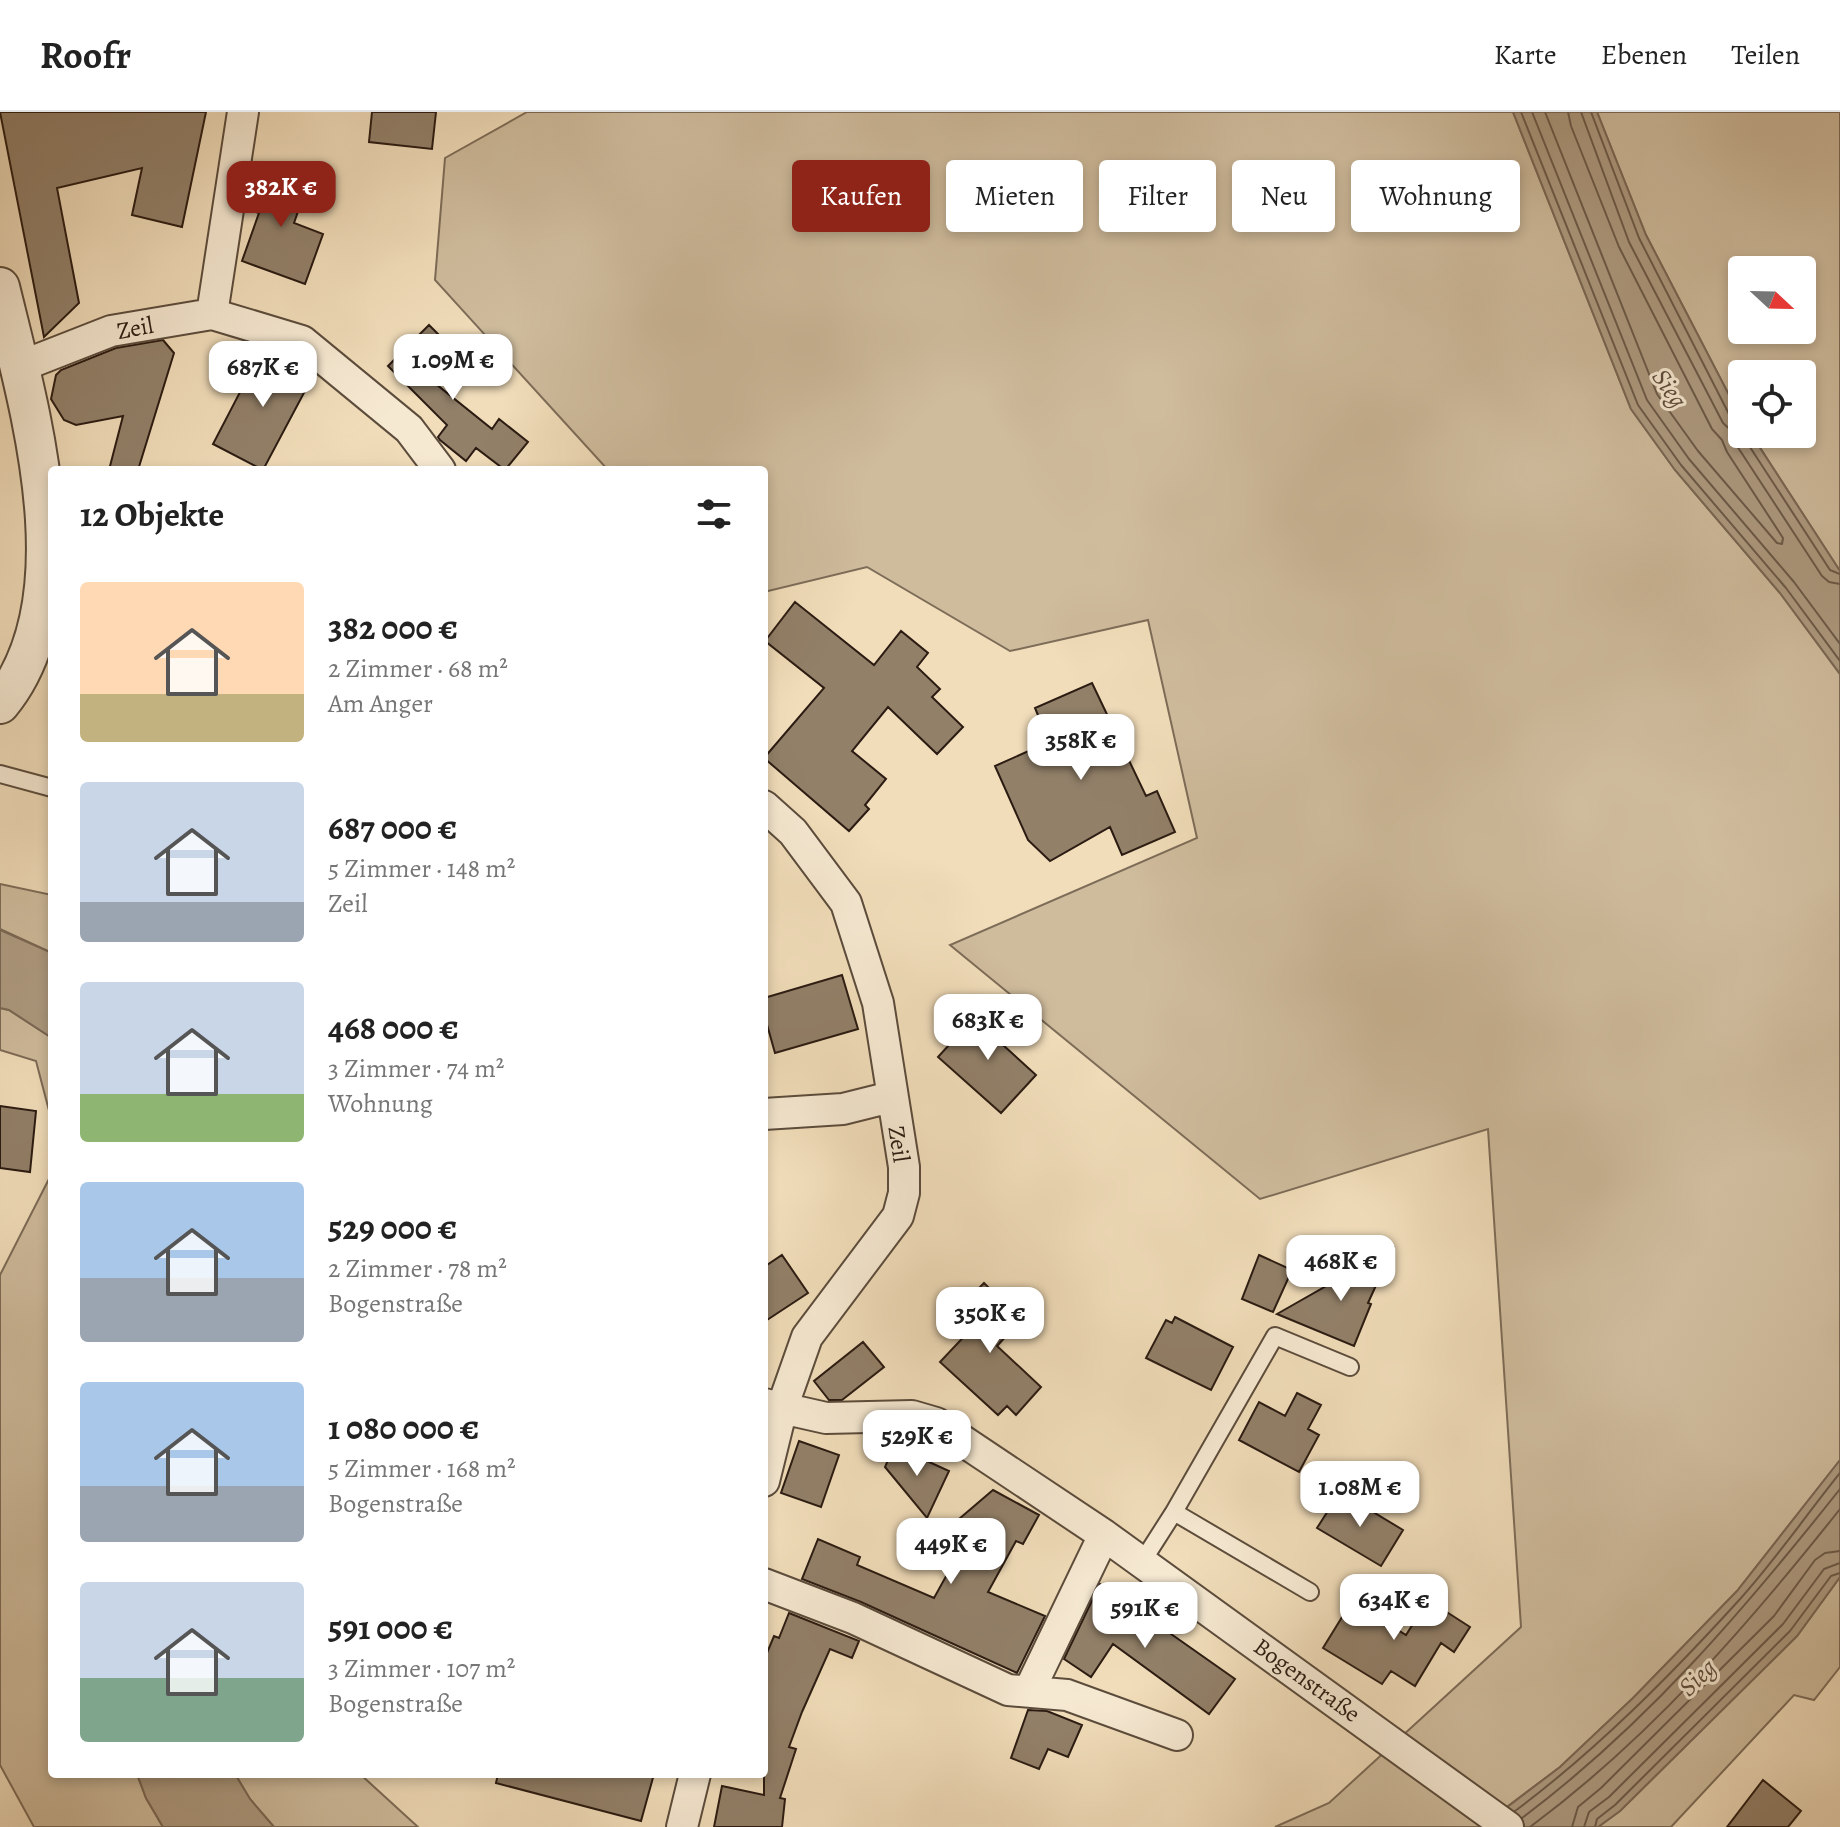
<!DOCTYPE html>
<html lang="de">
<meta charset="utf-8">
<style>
body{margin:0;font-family:Alegreya,serif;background:#f6f6f6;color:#222;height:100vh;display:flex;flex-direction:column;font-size:30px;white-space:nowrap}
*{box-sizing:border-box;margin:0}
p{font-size:26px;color:#767676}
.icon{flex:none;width:44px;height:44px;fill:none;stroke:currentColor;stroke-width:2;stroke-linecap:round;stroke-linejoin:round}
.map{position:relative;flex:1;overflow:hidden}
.panel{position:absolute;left:48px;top:354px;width:720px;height:1312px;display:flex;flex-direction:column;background:#fff;border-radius:8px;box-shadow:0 4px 12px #0003}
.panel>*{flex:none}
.top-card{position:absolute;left:792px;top:48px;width:760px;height:72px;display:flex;gap:16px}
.needle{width:52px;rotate:112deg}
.fabs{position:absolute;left:1728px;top:144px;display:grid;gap:16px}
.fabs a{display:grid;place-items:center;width:88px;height:88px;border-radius:8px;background:#fff;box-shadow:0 4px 12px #0003;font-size:40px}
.price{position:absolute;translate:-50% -68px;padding:0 18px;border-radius:16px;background:#fff;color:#222;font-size:26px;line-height:52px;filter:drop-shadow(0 2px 4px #0008)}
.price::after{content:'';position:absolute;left:50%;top:48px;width:24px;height:18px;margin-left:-12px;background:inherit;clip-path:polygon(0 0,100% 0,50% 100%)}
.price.on{background:#8f2418;color:#fff}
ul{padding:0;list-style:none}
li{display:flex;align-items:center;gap:24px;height:200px;padding:0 32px}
li span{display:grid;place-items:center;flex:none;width:224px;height:160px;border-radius:8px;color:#555}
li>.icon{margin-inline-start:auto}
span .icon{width:96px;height:96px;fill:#fffc;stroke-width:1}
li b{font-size:34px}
h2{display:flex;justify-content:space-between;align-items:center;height:96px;padding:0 32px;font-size:34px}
.tag{padding:0 28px;border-radius:8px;background:#fff;box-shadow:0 4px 12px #0003;font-size:28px;line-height:72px}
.tag.on{background:#8f2418;color:#fff}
header{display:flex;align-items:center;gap:48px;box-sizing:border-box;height:112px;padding:0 40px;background:#fff;border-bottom:2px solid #e0e0e0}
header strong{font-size:38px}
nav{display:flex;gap:44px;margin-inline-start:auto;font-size:28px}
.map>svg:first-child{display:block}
.green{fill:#cfbc9d;stroke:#7d6c58;stroke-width:2;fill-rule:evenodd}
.water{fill:#ae9b81;stroke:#7a6855;stroke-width:2}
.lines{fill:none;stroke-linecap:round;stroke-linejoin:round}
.shore{stroke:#6c5b4a;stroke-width:2}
.building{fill:#928069;stroke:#2b1b12;stroke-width:2}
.service-casing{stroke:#5c4c3c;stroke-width:20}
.minor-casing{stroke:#5c4c3c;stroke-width:34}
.tertiary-casing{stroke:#5c4c3c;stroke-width:42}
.service{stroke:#f6e9d2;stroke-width:16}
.minor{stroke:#f6e9d2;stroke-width:30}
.tertiary{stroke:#f6e9d2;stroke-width:38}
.labels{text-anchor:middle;stroke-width:6;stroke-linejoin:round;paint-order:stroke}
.street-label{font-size:24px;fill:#2b1b12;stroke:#f6e9d2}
.water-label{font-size:26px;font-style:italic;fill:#5f4e3e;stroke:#f6e9d2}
</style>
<header>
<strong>Roofr</strong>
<nav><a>Karte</a><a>Ebenen</a><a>Teilen</a></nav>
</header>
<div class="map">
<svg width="1840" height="1715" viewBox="0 0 1840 1715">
<rect width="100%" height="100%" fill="#f1ddba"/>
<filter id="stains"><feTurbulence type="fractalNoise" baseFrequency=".0025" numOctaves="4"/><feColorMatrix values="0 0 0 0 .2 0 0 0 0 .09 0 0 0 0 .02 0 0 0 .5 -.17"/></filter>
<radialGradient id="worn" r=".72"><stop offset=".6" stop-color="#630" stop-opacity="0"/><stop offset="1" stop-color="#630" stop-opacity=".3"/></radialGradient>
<path class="green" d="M527,0H1513L1631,297L1675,358L1780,481L1840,562V1348L1737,1479L1633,1586L1560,1655L1480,1715H1275L1329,1691L1521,1515L1488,1017L1260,1087L950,833L1197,726L1148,508L1010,539L867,455L764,480V358H608L435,168L445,46Z
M1597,0H1840V459L1751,322H1802V262H1742V308L1646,123ZM1742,158H1802V218H1742Z
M0,772L52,783V841L0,817Z
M0,896L9,898L52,926V1010L36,949L0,938Z
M52,1061V1662H137L146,1686L163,1715H34L0,1653V1163Z
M1840,1465V1555L1814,1588L1794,1583L1671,1715H1598L1620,1699L1797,1524Z
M235,1662H360L418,1715H274L250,1687Z"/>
<path class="water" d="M1513,0H1597L1646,123L1742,308V322H1751L1840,459V562L1780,481L1675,358L1631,297Z
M0,818L52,841V926L9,898L0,896Z
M1840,1348V1465L1797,1524L1620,1699L1598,1715H1481L1560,1655L1633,1586L1737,1479Z
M137,1662H235L250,1687L274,1715H163L146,1686Z"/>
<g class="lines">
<path class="shore" d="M1521,0L1638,293L1681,353L1786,476L1840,549
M1532,0L1647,288L1689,347L1794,470L1840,532
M1545,0L1657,282L1698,339L1777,431L1782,432L1783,426L1727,340L1722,328L1712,317L1619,135L1571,14L1568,0
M1581,0L1629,130L1723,311L1734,321L1737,334L1822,464L1829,470L1840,472
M1591,0L1639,126L1731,306L1742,311
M1745,322L1746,329L1830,458L1840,462
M1515,1699C1598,1637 1672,1562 1741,1486C1776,1447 1807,1402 1840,1361
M1522,1706C1646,1613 1744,1498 1840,1377
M1530,1715C1650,1626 1748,1513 1840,1397
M1572,1715L1578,1695L1601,1676L1774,1504L1815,1448L1825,1441L1840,1439
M1584,1715L1589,1700L1609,1685L1783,1512L1824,1457L1840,1451
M1595,1715L1597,1707L1615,1693L1790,1519L1831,1464L1840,1461"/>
</g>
<path class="building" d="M0,0H206L182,115L132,103L142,56L57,76L79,191L44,225Z
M372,0H436L432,37L369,30Z
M265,55L308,71L294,111L323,122L305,172L242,149L259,101L249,98Z
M429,213L460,244L436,272L492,317L499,307L528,330L505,358L476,336L466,349L440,328L438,325L447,313L388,254Z
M163,228L174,241L138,358H109L123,304L76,313L64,308L51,287L56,263L61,258L116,236Z
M263,236L314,262L263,358L213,332Z
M795,490L874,553L901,519L928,541L917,555L940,577L932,585L963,615L937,642L888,595L852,639L886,667L865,693L869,697L849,719L764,646L824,576L765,529Z
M1092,571L1146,684L1157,679L1175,720L1122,743L1110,715L1050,749L1028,728L995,654L1049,630L1035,596Z
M842,863L858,917L775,941L764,902V886Z
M982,897L1012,924L1003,933L1036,963L1001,1001L938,945Z
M0,994L36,999L30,1060L0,1056Z
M1393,1136L1368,1191L1371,1192L1354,1234L1277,1202Z
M782,1143L808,1181L764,1210V1155Z
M1259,1143L1292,1158L1273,1200L1242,1187Z
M984,1171L1021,1208L997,1234L1041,1275L1016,1303L1007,1294L998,1303L940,1250L974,1214L957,1199Z
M1175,1205L1233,1235L1211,1278L1146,1246L1166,1208L1172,1211Z
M863,1230L884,1255L842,1288H829L814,1269Z
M1297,1281L1321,1293L1308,1317L1319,1323L1299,1360L1239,1328L1259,1290L1285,1304Z
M799,1329L839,1343L821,1395L781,1381Z
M894,1334L949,1359L927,1406L885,1355Z
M993,1378L1039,1403L1023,1432L1016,1429L988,1480L1045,1504L1017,1561L861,1490L802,1467L818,1427L860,1445L857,1453L934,1486L970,1421L952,1413Z
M1340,1380L1403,1418L1381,1454L1317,1416Z
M1100,1472L1235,1567L1209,1602L1113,1532L1091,1565L1064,1547Z
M1428,1488L1470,1515L1454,1540L1441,1531L1415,1574L1391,1559L1382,1572L1323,1536L1352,1489L1406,1523Z
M789,1501L859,1529L852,1546L830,1537L802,1600L789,1635L796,1637L780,1686L785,1687L782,1715H714L722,1674L764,1683V1548L774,1524L779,1526Z
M1028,1598L1047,1599L1082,1613L1068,1645L1048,1637L1039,1657L1011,1646Z
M498,1662H654L641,1709L496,1671Z
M1763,1668L1801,1699L1788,1715H1727Z"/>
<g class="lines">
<g class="service-casing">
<path id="service" d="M0,662L52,676
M1174,1400L1275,1224L1350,1255
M1142,1450L1174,1400L1310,1480"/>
</g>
<g class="minor-casing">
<path id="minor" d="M212,202L243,0
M19,255L111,219L212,202L302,229L409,317L440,358
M764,694L793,720L846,791L878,891L904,1055V1081L898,1104L807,1225L782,1296L764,1369
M764,1002L843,997L891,985
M764,1292L826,1306L912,1304L936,1311L1104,1423L1508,1715
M764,1472L853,1506L1008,1578L1067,1583L1177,1623
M1029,1579L1104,1423
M682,1715L695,1662"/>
</g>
<g class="tertiary-casing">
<path id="tertiary" d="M0,175C29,295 87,486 0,592"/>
</g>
<use href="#service" class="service"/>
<use href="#minor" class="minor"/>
<use href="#tertiary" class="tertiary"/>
</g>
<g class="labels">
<g class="street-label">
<text transform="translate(135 216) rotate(-11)" y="8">Zeil</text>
<text transform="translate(899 1032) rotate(81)" y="8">Zeil</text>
<text transform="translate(1307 1568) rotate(36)" y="8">Bogenstraße</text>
</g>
<g class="water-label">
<text transform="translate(1670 276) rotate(56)" y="9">Sieg</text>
<text transform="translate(1697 1565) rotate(-44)" y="9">Sieg</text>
</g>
</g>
<rect width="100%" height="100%" filter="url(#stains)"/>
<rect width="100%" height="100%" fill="url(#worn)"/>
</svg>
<div class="fabs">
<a><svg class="needle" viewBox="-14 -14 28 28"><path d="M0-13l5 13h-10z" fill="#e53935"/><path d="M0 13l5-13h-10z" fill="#767676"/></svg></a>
<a><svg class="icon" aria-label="locate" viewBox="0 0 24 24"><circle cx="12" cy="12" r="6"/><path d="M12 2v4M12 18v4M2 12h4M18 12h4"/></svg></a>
</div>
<b class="price on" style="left:281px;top:117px">382K €</b>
<b class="price" style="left:453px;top:290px">1.09M €</b>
<b class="price" style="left:263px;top:297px">687K €</b>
<b class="price" style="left:1081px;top:670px">358K €</b>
<b class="price" style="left:988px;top:950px">683K €</b>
<b class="price" style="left:1341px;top:1191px">468K €</b>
<b class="price" style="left:990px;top:1243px">350K €</b>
<b class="price" style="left:917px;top:1366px">529K €</b>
<b class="price" style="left:1360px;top:1417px">1.08M €</b>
<b class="price" style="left:951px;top:1474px">449K €</b>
<b class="price" style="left:1394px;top:1530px">634K €</b>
<b class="price" style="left:1145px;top:1538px">591K €</b>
<div class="top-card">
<a class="tag on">Kaufen</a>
<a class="tag">Mieten</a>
<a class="tag">Filter</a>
<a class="tag">Neu</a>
<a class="tag">Wohnung</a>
</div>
<section class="panel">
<h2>12 Objekte<svg class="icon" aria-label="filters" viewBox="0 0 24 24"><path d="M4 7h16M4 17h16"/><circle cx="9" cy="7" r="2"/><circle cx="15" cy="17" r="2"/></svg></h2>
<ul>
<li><span style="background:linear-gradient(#ffd9b3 70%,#c2b280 0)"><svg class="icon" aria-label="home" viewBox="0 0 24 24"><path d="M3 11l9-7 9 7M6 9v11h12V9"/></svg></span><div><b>382 000 €</b><p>2 Zimmer · 68 m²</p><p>Am Anger</p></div></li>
<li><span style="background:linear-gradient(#c9d6e8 75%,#9aa5b1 0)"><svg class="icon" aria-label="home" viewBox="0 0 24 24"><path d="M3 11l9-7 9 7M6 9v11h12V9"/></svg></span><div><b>687 000 €</b><p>5 Zimmer · 148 m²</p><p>Zeil</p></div></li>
<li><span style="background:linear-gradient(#c9d6e8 70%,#8fb573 0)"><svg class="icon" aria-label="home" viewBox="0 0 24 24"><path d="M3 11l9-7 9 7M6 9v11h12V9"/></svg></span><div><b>468 000 €</b><p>3 Zimmer · 74 m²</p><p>Wohnung</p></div></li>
<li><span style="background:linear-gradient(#a9c7e8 60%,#9aa5b1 0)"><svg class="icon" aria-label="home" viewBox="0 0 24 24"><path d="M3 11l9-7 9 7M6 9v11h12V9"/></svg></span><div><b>529 000 €</b><p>2 Zimmer · 78 m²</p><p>Bogenstraße</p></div></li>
<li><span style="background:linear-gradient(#a9c7e8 65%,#9aa5b1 0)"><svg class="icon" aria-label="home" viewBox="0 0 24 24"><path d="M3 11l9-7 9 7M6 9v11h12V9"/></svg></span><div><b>1 080 000 €</b><p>5 Zimmer · 168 m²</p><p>Bogenstraße</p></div></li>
<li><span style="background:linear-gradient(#c9d6e8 60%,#7fa58c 0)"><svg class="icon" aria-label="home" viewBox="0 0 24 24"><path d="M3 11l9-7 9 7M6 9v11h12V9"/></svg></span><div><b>591 000 €</b><p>3 Zimmer · 107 m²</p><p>Bogenstraße</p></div></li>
</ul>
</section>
</div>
